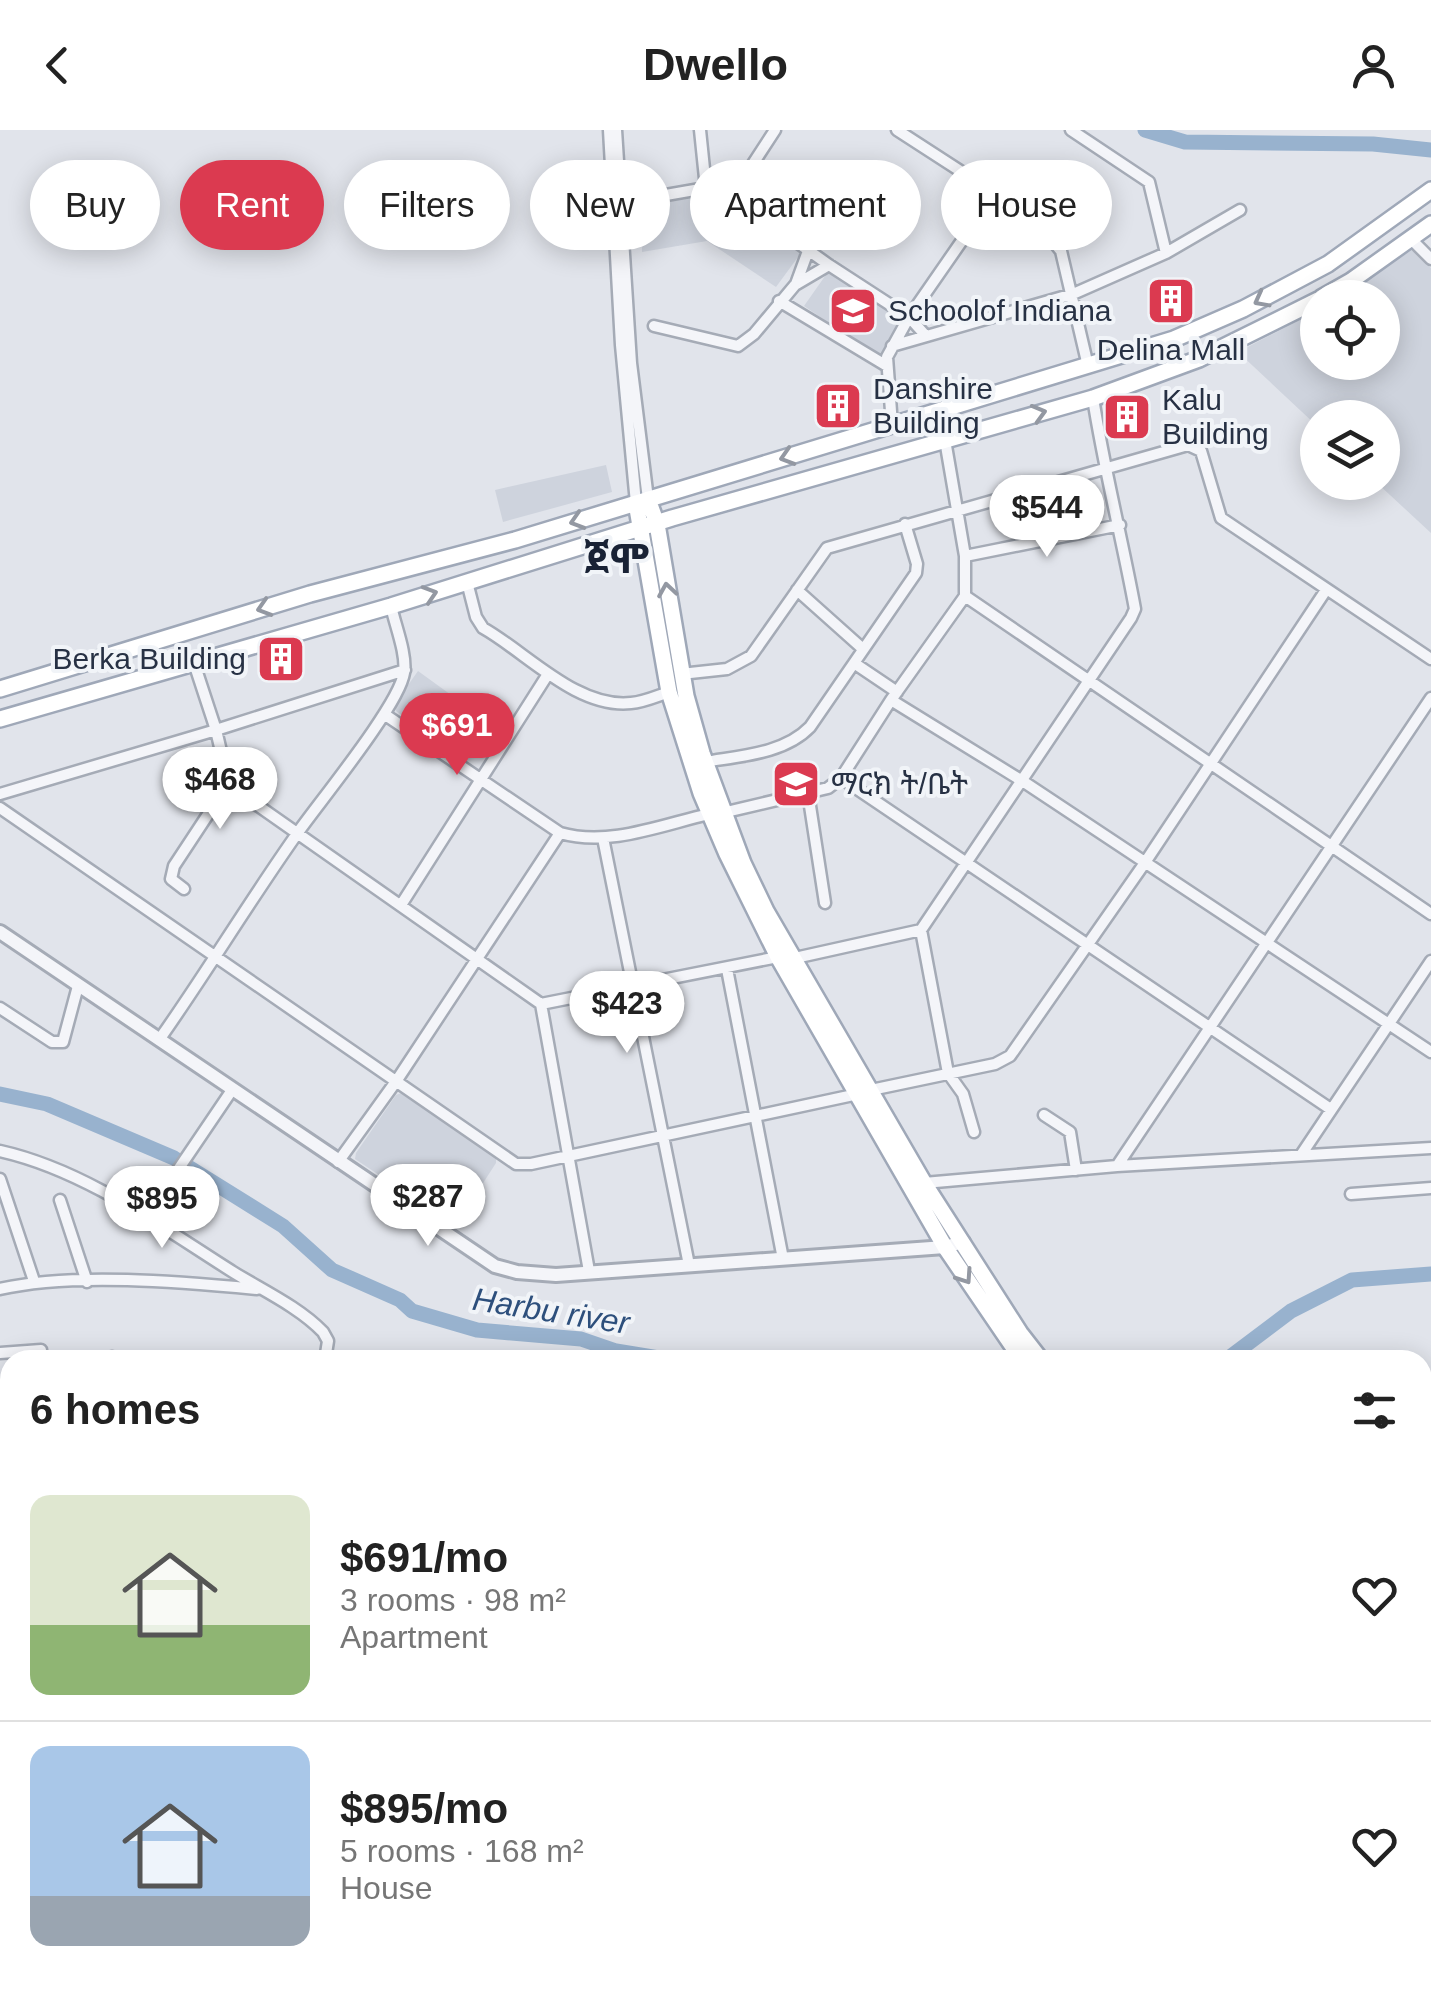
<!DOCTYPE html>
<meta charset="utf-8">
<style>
body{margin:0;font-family:Arial,"Noto Sans Ethiopic",sans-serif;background:#f6f6f6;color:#222;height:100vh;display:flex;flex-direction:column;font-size:38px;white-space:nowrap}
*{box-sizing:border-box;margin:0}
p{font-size:32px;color:#767676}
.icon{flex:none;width:55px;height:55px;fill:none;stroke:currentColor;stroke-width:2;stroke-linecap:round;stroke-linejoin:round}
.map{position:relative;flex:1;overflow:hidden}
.drawer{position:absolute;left:0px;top:1220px;width:1432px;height:642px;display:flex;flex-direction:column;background:#fff;border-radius:30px 30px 0 0;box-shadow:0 5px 25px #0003}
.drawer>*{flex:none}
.top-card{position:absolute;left:30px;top:30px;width:1372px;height:90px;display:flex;gap:20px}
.tools{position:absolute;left:1300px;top:150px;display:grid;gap:20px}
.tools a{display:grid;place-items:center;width:100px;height:100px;border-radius:50%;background:#fff;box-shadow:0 5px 25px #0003;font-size:50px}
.price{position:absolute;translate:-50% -85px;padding:0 22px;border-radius:35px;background:#fff;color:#222;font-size:32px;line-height:65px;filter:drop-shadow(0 2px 5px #0008)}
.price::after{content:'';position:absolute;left:50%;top:60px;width:30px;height:22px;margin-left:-15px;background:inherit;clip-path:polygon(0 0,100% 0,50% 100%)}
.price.active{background:#db3a50;color:#fff}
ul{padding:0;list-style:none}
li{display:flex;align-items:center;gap:30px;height:250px;padding:0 30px}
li+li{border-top:2px solid #e0e0e0}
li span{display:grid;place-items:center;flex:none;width:280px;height:200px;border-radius:20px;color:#555}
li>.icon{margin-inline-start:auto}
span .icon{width:120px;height:120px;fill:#fffc;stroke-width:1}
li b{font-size:42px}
h2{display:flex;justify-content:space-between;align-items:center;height:120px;padding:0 30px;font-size:42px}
.tag{padding:0 35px;border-radius:45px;background:#fff;box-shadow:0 5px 25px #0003;font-size:35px;line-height:90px}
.tag.active{background:#db3a50;color:#fff}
header{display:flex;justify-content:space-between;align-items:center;height:130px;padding:0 30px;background:#fff;font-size:45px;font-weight:600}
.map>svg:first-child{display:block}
.built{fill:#ced3dd}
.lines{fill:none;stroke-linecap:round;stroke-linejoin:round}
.river{stroke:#98b2ce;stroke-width:15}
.minor-casing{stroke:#a5abb6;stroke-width:15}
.tertiary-casing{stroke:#a5abb6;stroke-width:18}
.primary-casing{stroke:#9fa8b8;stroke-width:20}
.minor{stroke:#f4f5f9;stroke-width:10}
.tertiary{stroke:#f4f5f9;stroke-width:12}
.primary{stroke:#fff;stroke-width:15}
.oneway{stroke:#9398a2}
.labels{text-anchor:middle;stroke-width:8;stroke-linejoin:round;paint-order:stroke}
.poi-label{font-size:30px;fill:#273144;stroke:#f1f4f8;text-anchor:start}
.water-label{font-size:32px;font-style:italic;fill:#2d4f7c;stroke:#f1f4f8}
.district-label{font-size:40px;font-weight:bold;fill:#192235;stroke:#f1f4f8}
</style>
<header><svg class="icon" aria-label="back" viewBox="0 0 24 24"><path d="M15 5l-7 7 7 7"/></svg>Dwello<svg class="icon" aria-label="person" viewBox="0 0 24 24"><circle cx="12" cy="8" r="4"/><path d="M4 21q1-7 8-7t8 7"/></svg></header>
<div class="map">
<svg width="1431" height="1861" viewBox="0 0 1431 1861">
<rect width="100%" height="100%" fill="#e1e4eb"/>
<path class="built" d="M702,64L718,67L801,123L776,157L707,111L642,122L641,77Z
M1412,120L1431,138V403L1377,353L1382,352V288H1318L1317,296L1238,222L1317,181L1318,232H1382V168L1339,167Z
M830,139L903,186L879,227L804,176Z
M606,335L612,362L503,392L495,360Z
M418,541L483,588L458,623L450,621L396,581V572Z
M404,962L496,1027V1033L458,1092L451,1093L355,1029L356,1023L396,965Z"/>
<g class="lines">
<path class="river" d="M1145,0L1185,12L1373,14L1431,20
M0,964L47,974L174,1028L283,1096L332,1140L400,1170L412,1181L477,1200L581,1209L616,1221L671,1230
M1226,1230L1291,1181L1352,1150L1431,1144"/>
<g class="minor-casing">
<path id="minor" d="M609,0L621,215L636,373
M616,0L631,233L648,369
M700,0L706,58
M897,0L1036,90L1061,121L1088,236
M1071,0L1149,52L1166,123
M732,66L775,0
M620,73L706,58L732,66L829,135L909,187L926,206
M1411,109L1431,129
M796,154L808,121
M779,171L887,236
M654,196L738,216L754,204L795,155L829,135
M892,216L1073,164L1166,123L1240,80
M892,295L887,227L909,187L995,63
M965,426L1120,395
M467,452L476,487L483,498C526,522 577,579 631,573C644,572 657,566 669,562
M797,460L863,519
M965,466L1431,784
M194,533L216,600L405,540
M854,533L897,562
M681,544L727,539L751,526L827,418L1188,315L1201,321L1221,388L1431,529
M891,570L1024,652L1431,922
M384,584L560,703C609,717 661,695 709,684
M705,632C739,626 784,624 810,597L916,443L917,434L905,394
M841,648L1329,978
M808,663L825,773
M0,664L216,600L227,647L237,661L541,874L778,827
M0,678L516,1034H531L858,964
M722,683L828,658L841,648L891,570L965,466V426L940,281
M603,708L689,1135
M184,759L171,749L174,736L230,651
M401,775L548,544
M921,800L948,943L963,964L974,1002
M795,828L921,800L1131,488L1135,479C1122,408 1104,339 1093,268
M727,839L783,1129
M541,874L589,1141
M0,878L52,912H63L78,856
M159,910C207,842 250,770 299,701C321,670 399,575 404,543C407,524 395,495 391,476
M871,960L995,934L1010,926L1144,734L1326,460
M1044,985L1070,1002L1076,1040
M0,1021C85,1040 160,1096 233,1142C262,1160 299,1177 323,1202L328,1211L325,1230
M1301,1025L1431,831
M338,1032L397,950L560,703
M1117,1036L1431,568
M0,1049L34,1151
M924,1053L1117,1036L1431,1018
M1351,1064L1431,1058
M60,1070L87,1152
M146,1087L232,960
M0,1159C72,1142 182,1152 257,1159
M0,1223L41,1220
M112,1230V1227
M0,1271L10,1274
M1422,1311L1431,1307
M0,1335L10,1337
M0,1511L10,1513
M0,1688L10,1635
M1422,1689L1431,1695
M0,1693L10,1695
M1422,1760L1431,1767
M1422,1812L1431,1801
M986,1852L993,1861
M1061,1852L1072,1861
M1157,1852L1168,1861
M1319,1853L1329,1861
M1252,1854L1261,1861
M733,1859L735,1852
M313,1861L315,1852
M655,1861L657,1852
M783,1861L789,1852
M854,1861L860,1852
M933,1861L939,1852
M1001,1861L1008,1852
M1180,1861L1187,1852
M1385,1861L1391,1852"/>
</g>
<g class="tertiary-casing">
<path id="tertiary" d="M0,802L495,1136L517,1142L556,1145L945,1117L963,1112"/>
</g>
<g class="primary-casing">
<path id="primary" d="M1321,168L1351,151L1431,94
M648,369L657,394L686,566L702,623L743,733L766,781L924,1053L1020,1203L1041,1230
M636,373L669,562L701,663L727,724L778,827L945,1117L1022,1230
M0,559L310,464L515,410L1174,209L1243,179L1328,134L1431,60
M0,589L391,476L672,388L1093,268L1199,229L1318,170
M1422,1560L1431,1567
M1422,1580L1431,1587
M0,1801L10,1804
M0,1832L10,1835
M77,1852L110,1861
M189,1852L221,1861"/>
</g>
<use href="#minor" class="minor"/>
<use href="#tertiary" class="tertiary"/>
<use href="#primary" class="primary"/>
</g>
<defs><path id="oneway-chevron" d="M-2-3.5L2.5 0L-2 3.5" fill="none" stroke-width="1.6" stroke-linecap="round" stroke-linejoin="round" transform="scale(2.5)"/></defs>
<g class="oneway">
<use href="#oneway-chevron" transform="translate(1261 170) rotate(152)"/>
<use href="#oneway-chevron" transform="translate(1039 283) rotate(-16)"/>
<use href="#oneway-chevron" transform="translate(787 327) rotate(163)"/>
<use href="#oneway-chevron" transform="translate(577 391) rotate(163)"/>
<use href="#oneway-chevron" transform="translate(667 460) rotate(-99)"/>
<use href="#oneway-chevron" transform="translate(430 464) rotate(-18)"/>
<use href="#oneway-chevron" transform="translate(264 478) rotate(163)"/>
<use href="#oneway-chevron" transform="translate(965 1147) rotate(56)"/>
</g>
<defs>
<g id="building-square" transform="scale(2.5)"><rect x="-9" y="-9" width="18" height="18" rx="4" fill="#db3a50" stroke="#f1f4f8"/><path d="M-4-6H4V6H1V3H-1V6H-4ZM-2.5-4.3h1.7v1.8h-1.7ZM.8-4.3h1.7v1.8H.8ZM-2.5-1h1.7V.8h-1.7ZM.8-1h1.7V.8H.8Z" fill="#fff"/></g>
<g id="school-square" transform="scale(2.5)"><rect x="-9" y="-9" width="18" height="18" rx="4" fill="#db3a50" stroke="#f1f4f8"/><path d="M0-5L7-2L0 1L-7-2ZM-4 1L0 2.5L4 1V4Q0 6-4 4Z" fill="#fff"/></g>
</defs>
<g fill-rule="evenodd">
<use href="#building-square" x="1171" y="171"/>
<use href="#school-square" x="853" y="181"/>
<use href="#building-square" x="838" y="276"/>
<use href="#building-square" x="1127" y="287"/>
<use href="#building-square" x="281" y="529"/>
<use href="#school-square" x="796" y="654"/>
</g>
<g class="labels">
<g class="poi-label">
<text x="888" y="191">Schoolof Indiana</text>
<text x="1171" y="230" text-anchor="middle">Delina Mall</text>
<text x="873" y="269">Danshire<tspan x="873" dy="34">Building</tspan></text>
<text x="1162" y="280">Kalu<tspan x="1162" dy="34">Building</tspan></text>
<text x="246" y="539" text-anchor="end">Berka Building</text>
<text x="831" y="664">ማርክ ት/ቤት</text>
</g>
<g class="water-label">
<text transform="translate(551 1181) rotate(9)" y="11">Harbu river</text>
</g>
<g class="district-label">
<text x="617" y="443">ጀሞ</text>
</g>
</g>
</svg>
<div class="tools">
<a><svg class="icon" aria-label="locate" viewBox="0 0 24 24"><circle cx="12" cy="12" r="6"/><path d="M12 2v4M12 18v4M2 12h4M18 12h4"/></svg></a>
<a><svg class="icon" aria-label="layers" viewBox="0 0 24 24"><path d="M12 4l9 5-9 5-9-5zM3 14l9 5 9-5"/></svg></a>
</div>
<b class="price" style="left:1047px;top:430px">$544</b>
<b class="price active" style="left:457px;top:648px">$691</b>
<b class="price" style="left:220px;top:702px">$468</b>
<b class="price" style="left:627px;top:926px">$423</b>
<b class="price" style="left:428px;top:1119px">$287</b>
<b class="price" style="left:162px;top:1121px">$895</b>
<div class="top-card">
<a class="tag">Buy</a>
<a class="tag active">Rent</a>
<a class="tag">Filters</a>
<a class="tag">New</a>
<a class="tag">Apartment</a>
<a class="tag">House</a>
</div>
<section class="drawer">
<h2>6 homes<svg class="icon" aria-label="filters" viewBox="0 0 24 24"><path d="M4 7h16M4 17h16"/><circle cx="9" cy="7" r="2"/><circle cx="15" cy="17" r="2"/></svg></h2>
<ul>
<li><span style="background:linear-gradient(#dfe7d0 65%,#8fb573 0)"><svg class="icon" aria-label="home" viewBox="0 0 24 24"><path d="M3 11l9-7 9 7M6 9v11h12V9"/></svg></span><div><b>$691/mo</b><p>3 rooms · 98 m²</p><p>Apartment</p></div><svg class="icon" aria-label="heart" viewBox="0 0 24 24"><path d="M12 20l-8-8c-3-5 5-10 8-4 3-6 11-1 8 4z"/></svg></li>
<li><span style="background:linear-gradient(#a9c7e8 75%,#9aa5b1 0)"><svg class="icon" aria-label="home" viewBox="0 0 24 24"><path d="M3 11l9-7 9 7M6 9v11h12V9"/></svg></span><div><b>$895/mo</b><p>5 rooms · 168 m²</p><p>House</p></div><svg class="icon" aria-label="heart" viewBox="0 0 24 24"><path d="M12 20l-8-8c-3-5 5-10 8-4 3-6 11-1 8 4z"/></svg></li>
</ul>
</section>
</div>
